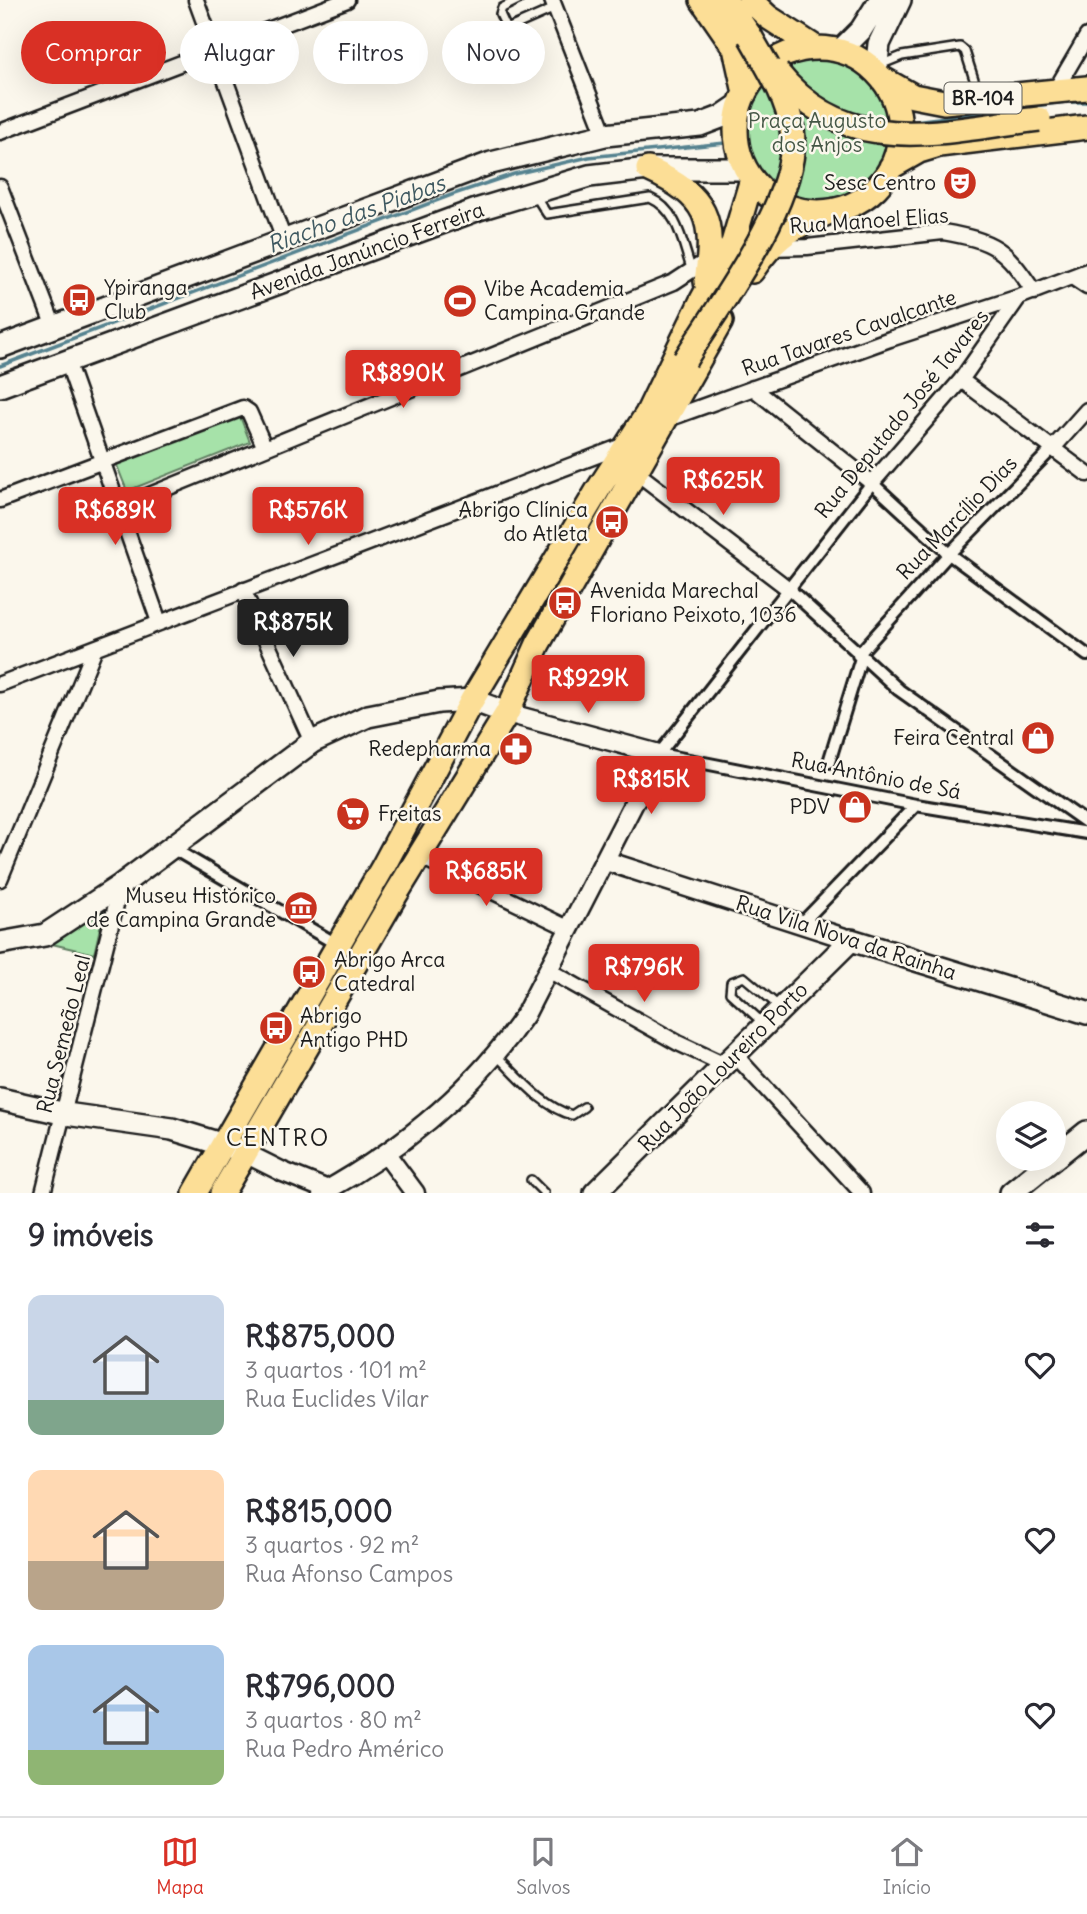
<!DOCTYPE html>
<html lang="pt">
<meta charset="utf-8">
<style>
body{margin:0;font-family:Delius,sans-serif;background:#f7f7f7;color:#2b2b33;height:100vh;display:flex;flex-direction:column;font-size:26px;white-space:nowrap}
*{box-sizing:border-box;margin:0}
p{font-size:23px;color:#7c7c81}
.icon{flex:none;width:38px;height:38px;fill:none;stroke:currentColor;stroke-width:2;stroke-linecap:round;stroke-linejoin:round}
.map{position:relative;height:1193px;overflow:hidden}
.panel{display:flex;flex-direction:column;background:#fff;flex:1}
.panel>*{flex:none}
.top-card{position:absolute;left:21px;top:21px;width:700px;height:63px;display:flex;gap:14px}
.controls{position:absolute;left:996px;top:1101px;display:grid;gap:14px}
.controls a{display:grid;place-items:center;width:70px;height:70px;border-radius:50%;background:#fff;box-shadow:0 7px 28px #0002;font-size:35px}
.price{position:absolute;translate:-50% -60px;padding:0 16px;border-radius:7px;background:#d93025;color:#fff;font-size:23px;line-height:46px;filter:drop-shadow(0 2px 4px #0008)}
.price::after{content:'';position:absolute;left:50%;top:42px;width:21px;height:16px;margin-left:-10px;background:inherit;clip-path:polygon(0 0,100% 0,50% 100%)}
.price.active{background:#222;color:#fff}
ul{padding:0;list-style:none}
li{display:flex;align-items:center;gap:21px;height:175px;padding:0 28px}
li span{display:grid;place-items:center;flex:none;width:196px;height:140px;border-radius:14px;color:#555}
li>.icon{margin-inline-start:auto}
span .icon{width:84px;height:84px;fill:#fffc;stroke-width:1}
li b{font-size:30px}
h2{display:flex;justify-content:space-between;align-items:center;height:84px;padding:0 28px;font-size:30px}
.tag{padding:0 24px;border-radius:32px;background:#fff;box-shadow:0 7px 28px #0002;font-size:24px;line-height:63px}
.tag.active{background:#d93025;color:#fff}
.tab-bar{display:flex;justify-content:space-around;align-items:center;height:98px;border-top:2px solid #e1e1e2;background:#fff;font-size:19px;color:#7c7c81}
.tab-bar a{display:grid;justify-items:center;gap:4px}
.tab-bar .active{color:#d93025}
.map>svg:first-child{display:block}
.green{fill:#a6e2a9;stroke:#617f62;stroke-width:2}
.lines{fill:none;stroke-linecap:round;stroke-linejoin:round}
.stream{stroke:#568390;stroke-width:3.5}
.service-casing{stroke:#1c1c1c;stroke-width:12}
.pedestrian-casing{stroke:#1c1c1c;stroke-width:16}
.minor-casing{stroke:#1c1c1c;stroke-width:19}
.tertiary-casing{stroke:#1c1c1c;stroke-width:23}
.secondary-casing{stroke:#1c1c1c;stroke-width:26}
.primary-casing{stroke:#1c1c1c;stroke-width:28}
.service{stroke:#fbf7ec;stroke-width:7}
.pedestrian{stroke:#fbf7ec;stroke-width:10}
.minor{stroke:#fbf7ec;stroke-width:14}
.tertiary{stroke:#fbf7ec;stroke-width:18}
.secondary{stroke:#fbf7ec;stroke-width:21}
.primary{stroke:#fcde96;stroke-width:23}
.primary-bridge-casing{stroke:#1c1c1c;stroke-width:28;stroke-linecap:butt}
.primary-bridge{stroke:#fcde96;stroke-width:23}
.labels{text-anchor:middle;stroke-width:5;stroke-linejoin:round;paint-order:stroke}
.shield{fill:#fbf7ec;stroke:#5f5e5a;stroke-width:2}
.shield-label{font-size:19px;font-weight:bold;fill:#1c1c1c}
.park-label{font-size:21px;fill:#455746;stroke:#fbf7ec}
.poi-label{font-size:21px;fill:#1c1c1c;stroke:#fbf7ec;text-anchor:end}
.street-label{font-size:21px;fill:#1c1c1c;stroke:#fbf7ec}
.water-label{font-size:23px;font-style:italic;fill:#3e5860;stroke:#fbf7ec}
.quarter-label{font-size:24px;letter-spacing:2px;fill:#1c1c1c;stroke:#fbf7ec}
</style>
<div class="map">
<svg width="1087" height="1193" viewBox="0 0 1087 1193">
<rect width="100%" height="100%" fill="#fbf7ec"/>
<filter id="ink" filterUnits="userSpaceOnUse"><feTurbulence type="fractalNoise" baseFrequency=".0143" numOctaves="2"/><feDisplacementMap in="SourceGraphic" scale="14" xChannelSelector="R" yChannelSelector="G"/><feConvolveMatrix kernelMatrix="1 2 1 2 8 2 1 2 1" color-interpolation-filters="sRGB"/></filter>
<g filter="url(#ink)">
<path class="green" d="M743 133a74 74 0 1 1 148 0a74 74 0 1 1-148 0Z
M239,414L250,442L127,491L116,463Z
M105,906L94,954L48,943Z"/>
<g class="lines">
<path class="stream" d="M906,122L1065,102H1087
M0,366L454,194L514,174L589,157L735,142"/>
<g class="service-casing">
<path id="service" d="M518,0L502,8L500,14L507,29L555,8
M880,65L902,56L960,47L965,51L979,95
M535,195L547,214L650,198C678,210 682,242 691,268
M762,1022L730,993L731,982L744,977L781,1008
M496,1055C518,1076 542,1107 572,1115L584,1107
M531,1180L544,1193"/>
</g>
<g class="pedestrian-casing">
<path id="pedestrian" d="M790,590L899,690L1087,823
M858,655L949,554L1053,448
M1087,655L949,554L872,483L659,754L916,805L1087,833
M829,762L861,658
M172,848L338,945
M800,925L916,805"/>
</g>
<g class="minor-casing">
<path id="minor" d="M196,0L284,240
M552,0L605,135
M1056,89L1087,36
M0,132L347,0
M0,187L54,327
M768,248L807,247L943,232C995,241 1005,248 1034,292
M1072,277L1087,287
M67,361L159,622
M961,380L1087,474
M753,388L872,483L961,380L1019,297
M665,420L890,339L1019,297L1087,271
M1053,448L1087,410
M636,472L790,590
M0,500L243,408L249,412L265,448
M120,507L674,282L709,259
M243,590L312,742
M0,684L627,444
M419,856L568,928
M0,879L95,648
M548,970L678,1043L725,1065
M735,1055L862,1193
M43,1193L121,885"/>
</g>
<g class="tertiary-casing">
<path id="tertiary" d="M606,861L851,940
M245,1153L283,1172L328,1190
M386,1154L415,1193
M322,1193C401,1149 474,1090 525,1015L659,754L507,713"/>
</g>
<g class="secondary-casing">
<path id="secondary" d="M840,51L861,30L880,0
M876,71L879,44L900,0
M0,347L491,163L605,135L700,125L721,117L740,104
M0,386L479,209L589,176L648,169H746
M0,943L45,935L121,885L312,742L368,716L439,702L472,700L507,713
M0,1099L66,1114L172,1129L237,1149
M595,1193L851,940L1087,1013
M1011,1193L1087,1132"/>
</g>
<g class="primary-casing">
<path id="primary" d="M702,0L735,48L745,93
M725,0L750,36
M750,0L768,17L816,48
M736 130a82 82 0 1 1 164 0a82 82 0 1 1-164 0Z
M883,79L913,96L944,102L1087,88
M891,167L919,151L939,145L1087,127
M648,169C709,197 715,219 706,282
M752,271C777,234 794,226 835,210
M195,1193L383,867L472,700L599,488L647,414L702,300L733,243L752,179
M222,1193L396,894L507,713L538,644L721,321"/>
</g>
<use href="#service" class="service"/>
<use href="#pedestrian" class="pedestrian"/>
<use href="#minor" class="minor"/>
<use href="#tertiary" class="tertiary"/>
<use href="#secondary" class="secondary"/>
<use href="#primary" class="primary"/>
<g class="primary-bridge-casing">
<path id="primary-bridge" d="M777,72C848,161 942,130 1039,119
M685,360C720,302 802,197 792,129C787,95 766,65 750,36"/>
</g>
<use href="#primary-bridge" class="primary-bridge"/>
</g>
</g>
<defs>
<g id="theatre-disc" transform="scale(1.75)"><circle r="9.5" fill="#c8321e" stroke="#fbf7ec"/><path d="M-5-5.5Q0-4 5-5.5V0Q5 5 0 6Q-5 5-5 0ZM-3.3-2.5H-1v1.5H-3.3ZM1-2.5H3.3v1.5H1ZM-2.8 1Q0 5.5 2.8 1Z" fill="#fff"/></g>
<g id="bus-disc" transform="scale(1.75)"><circle r="9.5" fill="#c8321e" stroke="#fbf7ec"/><path d="M-5-6H5V4H4V6H2V4H-2V6H-4V4H-5ZM-3.5-4V0h7V-4ZM-3.5 1.2v1.5H-2V1.2ZM2 1.2v1.5H3.5V1.2Z" fill="#fff"/></g>
<g id="stadium-disc" transform="scale(1.75)"><circle r="9.5" fill="#c8321e" stroke="#fbf7ec"/><path d="M0-5a6.5 5 0 1 0 0 10a6.5 5 0 1 0 0-10ZM-3.5-1.8h7v3.6h-7Z" fill="#fff"/></g>
<g id="shop-disc" transform="scale(1.75)"><circle r="9.5" fill="#c8321e" stroke="#fbf7ec"/><path d="M-5-2.5h2.3a2.7 3.5 0 0 1 5.4 0H5L5.5 6h-11ZM-1.5-2.5h3a1.5 2.3 0 0 0-3 0Z" fill="#fff"/></g>
<g id="pharmacy-disc" transform="scale(1.75)"><circle r="9.5" fill="#c8321e" stroke="#fbf7ec"/><path d="M-2-6h4v4h4v4h-4v4h-4v-4h-4v-4h4Z" fill="#fff"/></g>
<g id="supermarket-disc" transform="scale(1.75)"><circle r="9.5" fill="#c8321e" stroke="#fbf7ec"/><path d="M-6-5.5h2.5l.6 2H6L4.5 2H-2.5L-4.4-4H-6ZM-1.5 3.2a1.3 1.3 0 1 0 .1 0ZM3 3.2a1.3 1.3 0 1 0 .1 0Z" fill="#fff"/></g>
<g id="museum-disc" transform="scale(1.75)"><circle r="9.5" fill="#c8321e" stroke="#fbf7ec"/><path d="M0-6L6-3V-2H-6V-3ZM-5-1h2V3h-2ZM-1-1h2V3h-2ZM3-1h2V3H3ZM-6 4H6V6H-6Z" fill="#fff"/></g>
</defs>
<g fill-rule="evenodd">
<use href="#theatre-disc" x="960" y="183"/>
<use href="#bus-disc" x="79" y="300"/>
<use href="#stadium-disc" x="460" y="301"/>
<use href="#bus-disc" x="612" y="522"/>
<use href="#bus-disc" x="565" y="603"/>
<use href="#shop-disc" x="1038" y="738"/>
<use href="#pharmacy-disc" x="516" y="749"/>
<use href="#shop-disc" x="855" y="807"/>
<use href="#supermarket-disc" x="353" y="814"/>
<use href="#museum-disc" x="301" y="908"/>
<use href="#bus-disc" x="309" y="972"/>
<use href="#bus-disc" x="276" y="1028"/>
</g>
<g class="labels">
<rect class="shield" x="944.5" y="82.5" width="77" height="31" rx="5"/>
<g class="shield-label">
<text x="983" y="105">BR-104</text>
</g>
<g class="park-label">
<text x="817" y="128">Praça Augusto<tspan x="817" dy="24">dos Anjos</tspan></text>
</g>
<g class="poi-label">
<text x="936" y="190">Sesc Centro</text>
<text x="104" y="295" text-anchor="start">Ypiranga<tspan x="104" dy="24">Club</tspan></text>
<text x="484" y="296" text-anchor="start">Vibe Academia<tspan x="484" dy="24">Campina Grande</tspan></text>
<text x="588" y="517">Abrigo Clínica<tspan x="588" dy="24">do Atleta</tspan></text>
<text x="590" y="598" text-anchor="start">Avenida Marechal<tspan x="590" dy="24">Floriano Peixoto, 1036</tspan></text>
<text x="1014" y="745">Feira Central</text>
<text x="491" y="756">Redepharma</text>
<text x="830" y="814">PDV</text>
<text x="378" y="821" text-anchor="start">Freitas</text>
<text x="276" y="903">Museu Histórico<tspan x="276" dy="24">de Campina Grande</tspan></text>
<text x="334" y="967" text-anchor="start">Abrigo Arca<tspan x="334" dy="24">Catedral</tspan></text>
<text x="300" y="1023" text-anchor="start">Abrigo<tspan x="300" dy="24">Antigo PHD</tspan></text>
</g>
<g class="street-label">
<text transform="translate(869 221) rotate(-4)" y="7">Rua Manoel Elias</text>
<text transform="translate(367 251) rotate(-20)" y="7">Avenida Janúncio Ferreira</text>
<text transform="translate(849 333) rotate(-19)" y="7">Rua Tavares Cavalcante</text>
<text transform="translate(902 414) rotate(-51)" y="7">Rua Deputado José Tavares</text>
<text transform="translate(957 518) rotate(-46)" y="7">Rua Marcílio Dias</text>
<text transform="translate(876 776) rotate(11)" y="7">Rua Antônio de Sá</text>
<text transform="translate(846 938) rotate(18)" y="7">Rua Vila Nova da Rainha</text>
<text transform="translate(64 1034) rotate(-76)" y="7">Rua Semeão Leal</text>
<text transform="translate(723 1067) rotate(-45)" y="7">Rua João Loureiro Porto</text>
</g>
<g class="water-label">
<text transform="translate(356 214) rotate(-20)" y="8">Riacho das Piabas</text>
</g>
<g class="quarter-label">
<text x="278" y="1146">CENTRO</text>
</g>
</g>
</svg>
<div class="controls">
<a><svg class="icon" aria-label="layers" viewBox="0 0 24 24"><path d="M12 4l9 5-9 5-9-5zM3 14l9 5 9-5"/></svg></a>
</div>
<b class="price" style="left:403px;top:410px">R$890K</b>
<b class="price" style="left:723px;top:517px">R$625K</b>
<b class="price" style="left:115px;top:547px">R$689K</b>
<b class="price" style="left:308px;top:547px">R$576K</b>
<b class="price active" style="left:293px;top:659px">R$875K</b>
<b class="price" style="left:588px;top:715px">R$929K</b>
<b class="price" style="left:651px;top:816px">R$815K</b>
<b class="price" style="left:486px;top:908px">R$685K</b>
<b class="price" style="left:644px;top:1004px">R$796K</b>
<div class="top-card">
<a class="tag active">Comprar</a>
<a class="tag">Alugar</a>
<a class="tag">Filtros</a>
<a class="tag">Novo</a>
</div>
</div>
<section class="panel">
<h2>9 imóveis<svg class="icon" aria-label="filters" viewBox="0 0 24 24"><path d="M4 7h16M4 17h16"/><circle cx="9" cy="7" r="2"/><circle cx="15" cy="17" r="2"/></svg></h2>
<ul>
<li><span style="background:linear-gradient(#c9d6e8 75%,#7fa58c 0)"><svg class="icon" aria-label="home" viewBox="0 0 24 24"><path d="M3 11l9-7 9 7M6 9v11h12V9"/></svg></span><div><b>R$875,000</b><p>3 quartos · 101 m²</p><p>Rua Euclides Vilar</p></div><svg class="icon" aria-label="heart" viewBox="0 0 24 24"><path d="M12 20l-8-8c-3-5 5-10 8-4 3-6 11-1 8 4z"/></svg></li>
<li><span style="background:linear-gradient(#ffd9b3 65%,#b9a48a 0)"><svg class="icon" aria-label="home" viewBox="0 0 24 24"><path d="M3 11l9-7 9 7M6 9v11h12V9"/></svg></span><div><b>R$815,000</b><p>3 quartos · 92 m²</p><p>Rua Afonso Campos</p></div><svg class="icon" aria-label="heart" viewBox="0 0 24 24"><path d="M12 20l-8-8c-3-5 5-10 8-4 3-6 11-1 8 4z"/></svg></li>
<li><span style="background:linear-gradient(#a9c7e8 75%,#8fb573 0)"><svg class="icon" aria-label="home" viewBox="0 0 24 24"><path d="M3 11l9-7 9 7M6 9v11h12V9"/></svg></span><div><b>R$796,000</b><p>3 quartos · 80 m²</p><p>Rua Pedro Américo</p></div><svg class="icon" aria-label="heart" viewBox="0 0 24 24"><path d="M12 20l-8-8c-3-5 5-10 8-4 3-6 11-1 8 4z"/></svg></li>
</ul>
</section>
<nav class="tab-bar">
<a class="active"><svg class="icon" aria-label="map" viewBox="0 0 24 24"><path d="M3 6l6-2 6 2 6-2v14l-6 2-6-2-6 2zM9 4v14M15 6v14"/></svg>Mapa</a>
<a><svg class="icon" aria-label="saved" viewBox="0 0 24 24"><path d="M7 4h10v16l-5-4-5 4z"/></svg>Salvos</a>
<a><svg class="icon" aria-label="home" viewBox="0 0 24 24"><path d="M3 11l9-7 9 7M6 9v11h12V9"/></svg>Início</a>
</nav>
